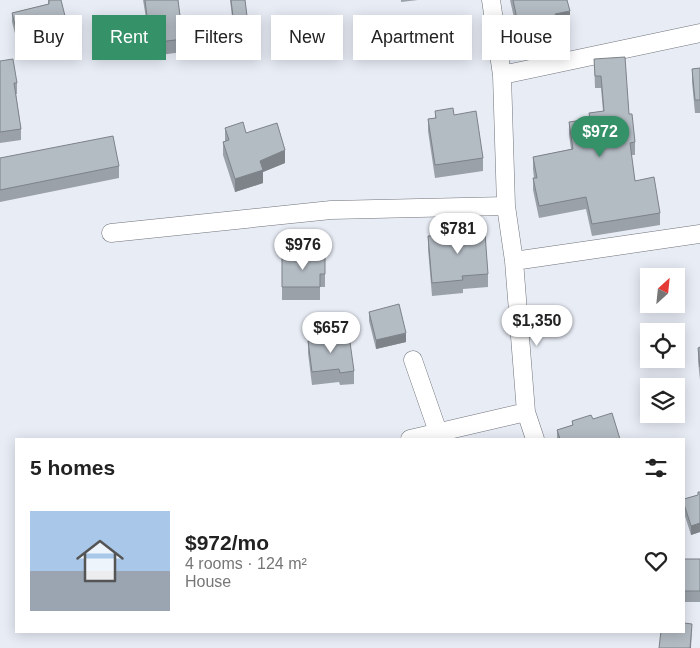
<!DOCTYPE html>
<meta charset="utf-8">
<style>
body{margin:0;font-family:Arial,sans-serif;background:#f6f6f6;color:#222;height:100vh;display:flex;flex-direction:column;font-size:19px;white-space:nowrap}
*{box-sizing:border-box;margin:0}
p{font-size:16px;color:#767676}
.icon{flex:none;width:28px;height:28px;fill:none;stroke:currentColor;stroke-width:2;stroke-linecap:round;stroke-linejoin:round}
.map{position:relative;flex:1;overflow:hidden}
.drawer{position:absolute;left:15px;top:438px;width:670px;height:195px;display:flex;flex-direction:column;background:#fff;border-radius:0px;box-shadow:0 2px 12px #0003}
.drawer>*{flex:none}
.banner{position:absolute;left:15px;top:15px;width:670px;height:45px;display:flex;gap:10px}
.needle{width:32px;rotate:27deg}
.fabs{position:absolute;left:640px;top:268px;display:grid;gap:10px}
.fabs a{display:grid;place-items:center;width:45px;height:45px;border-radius:0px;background:#fff;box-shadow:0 2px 12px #0003;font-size:25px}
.price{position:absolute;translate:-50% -42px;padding:0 11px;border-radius:18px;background:#fff;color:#222;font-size:16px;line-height:32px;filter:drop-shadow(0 1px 2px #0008)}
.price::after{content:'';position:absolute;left:50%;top:30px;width:15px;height:11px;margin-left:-8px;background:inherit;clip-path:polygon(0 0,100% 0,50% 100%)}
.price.current{background:#359168;color:#fff}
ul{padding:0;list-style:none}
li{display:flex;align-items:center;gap:15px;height:125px;padding:0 15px}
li+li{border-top:1px solid #e0e0e0}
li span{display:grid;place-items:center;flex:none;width:140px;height:100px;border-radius:0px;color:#555}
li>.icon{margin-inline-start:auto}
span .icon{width:60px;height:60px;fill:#fffc;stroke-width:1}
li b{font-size:21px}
h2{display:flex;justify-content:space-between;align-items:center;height:60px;padding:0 15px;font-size:21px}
.pill{padding:0 18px;border-radius:0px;background:#fff;box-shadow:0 2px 12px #0003;font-size:18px;line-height:45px}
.pill.current{background:#359168;color:#fff}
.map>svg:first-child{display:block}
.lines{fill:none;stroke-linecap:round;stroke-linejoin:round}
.minor-casing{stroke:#6f737b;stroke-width:19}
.minor{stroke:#fff;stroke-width:18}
.wall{fill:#9aa1a8}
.shaded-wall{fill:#7d8388}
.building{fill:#b3bbc3;stroke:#7d8388}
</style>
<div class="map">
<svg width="700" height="648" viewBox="0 0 700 648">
<rect width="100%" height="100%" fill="#e8ecf5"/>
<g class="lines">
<g class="minor-casing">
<path id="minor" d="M491,0L502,75L506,206L514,261L700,234
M502,75L700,33
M111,233L331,210L506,206
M514,261L526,412L535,439
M413,360L438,432
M410,439L526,412"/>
</g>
<use href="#minor" class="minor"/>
</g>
<path class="wall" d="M48,0H61L67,33L18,45L12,22V13L48,4Z
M143,0H178L183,39V52L143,57L140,31V18H146Z
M230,0H245L249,32V41L235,42Z
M401,0H418L401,2Z
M510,0H567L570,23L557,26V32L519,40Z
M594,59L629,114L635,142V155H631L635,181L660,213V225L592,236L586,209L539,218L533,190V178H534L533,169V157L571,149L569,134V122L589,119V113L603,111L601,88H595Z
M0,61L17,83V94H16L21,129V140L0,143Z
M700,68V113H695L692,82V69Z
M435,111L454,115L483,158V171L435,178L428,131V119L435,118Z
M225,128L246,133L285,163L263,172V183L235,192L223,155V142L225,141Z
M0,158L119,166V178L0,202Z
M447,229L473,234L488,274V287L463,289V293L432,296L428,249V236L447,235Z
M282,255H325V287H320V300H282Z
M369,312L406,342L376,349L369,321Z
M323,335L339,336L354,371V384L340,385L339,382L312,385L308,353V341L323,339Z
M700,347V380L698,361V348Z
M593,419L620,439H557V430L572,425V421Z
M698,492H700V532L691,535L684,513V499L698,495Z
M684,559H700V602H684Z"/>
<path class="shaded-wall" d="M570,11V23L557,26L555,14Z
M67,24V33L18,45V36Z
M285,150V163L263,172V183L235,192V179L260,161Z
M406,333V342L376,349V340Z
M700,523V532L691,535V526Z
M692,624L691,648H690Z"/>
<path class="building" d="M49,0H61L67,24L18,36L12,13L49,4Z
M145,0H178L183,39L143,44L140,18L147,17Z
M231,0H245L249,32L235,33Z
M513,0H567L570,11L555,14L557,20L519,28Z
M625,57L629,114H632L635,142L630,143L635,181L654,177L660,213L592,224L586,197L539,206L533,178H537L533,157L573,149L569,122L590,119L589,113L604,111L601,76H595L594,59Z
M13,59L17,83H14L21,129L0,132V61Z
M700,68V100H695L692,69Z
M453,108L454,115L476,111L483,158L435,165L428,119L436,118L435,111Z
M243,122L246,133L277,123L285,150L260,161L263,170L235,179L223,142L229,140L225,128Z
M113,136L119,166L0,190V158Z
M472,226L473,234L485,233L488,274L462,276L463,280L432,283L428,236L448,235L447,229Z
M282,255H325V274H320V287H282Z
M399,304L406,333L376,340L369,312Z
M339,333V336L349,335L354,371L340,373L339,369L312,372L308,341L324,339L323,335Z
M700,347V367L698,348Z
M612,413L620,439H560L557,430L573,425L572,421L591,415L593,419Z
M698,492H700V523L691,526L684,504V499L698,495Z
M684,559H700V591H684Z
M684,623L692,624L690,648H659L661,631H684Z"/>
</svg>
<div class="fabs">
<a><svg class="needle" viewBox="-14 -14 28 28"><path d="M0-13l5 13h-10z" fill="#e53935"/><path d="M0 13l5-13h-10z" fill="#767676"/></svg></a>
<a><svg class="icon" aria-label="locate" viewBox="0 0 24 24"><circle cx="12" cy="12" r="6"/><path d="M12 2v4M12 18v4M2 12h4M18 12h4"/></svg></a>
<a><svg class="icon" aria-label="layers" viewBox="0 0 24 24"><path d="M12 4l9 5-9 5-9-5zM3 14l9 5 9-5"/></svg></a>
</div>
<b class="price current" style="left:600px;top:158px">$972</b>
<b class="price" style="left:458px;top:255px">$781</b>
<b class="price" style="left:303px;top:271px">$976</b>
<b class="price" style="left:537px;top:347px">$1,350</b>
<b class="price" style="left:331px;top:354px">$657</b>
<div class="banner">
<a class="pill">Buy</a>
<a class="pill current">Rent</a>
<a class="pill">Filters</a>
<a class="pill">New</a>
<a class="pill">Apartment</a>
<a class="pill">House</a>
</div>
<section class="drawer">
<h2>5 homes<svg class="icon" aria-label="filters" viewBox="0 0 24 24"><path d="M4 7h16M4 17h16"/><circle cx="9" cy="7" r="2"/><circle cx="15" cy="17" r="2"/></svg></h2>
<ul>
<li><span style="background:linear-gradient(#a9c7e8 60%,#9aa5b1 0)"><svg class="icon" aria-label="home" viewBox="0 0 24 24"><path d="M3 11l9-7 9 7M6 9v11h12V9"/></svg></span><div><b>$972/mo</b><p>4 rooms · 124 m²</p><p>House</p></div><svg class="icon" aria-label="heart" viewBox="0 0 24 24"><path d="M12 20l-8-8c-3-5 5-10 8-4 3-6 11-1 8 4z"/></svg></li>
</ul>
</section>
</div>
